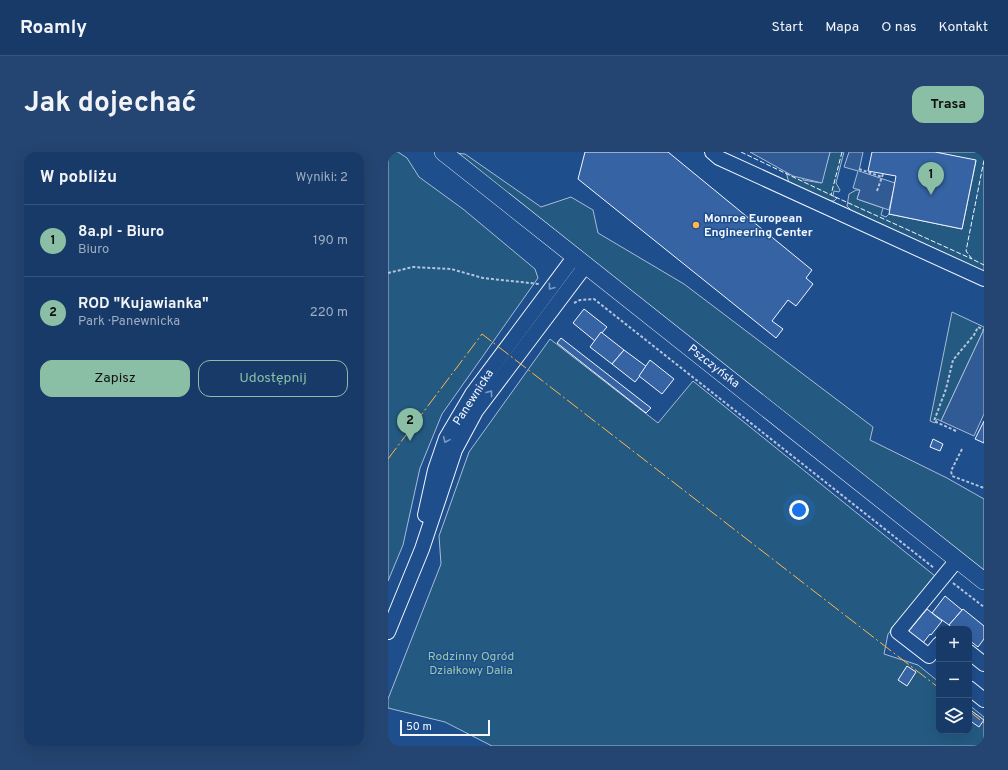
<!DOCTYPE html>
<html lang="pl">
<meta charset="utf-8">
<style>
:root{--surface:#173a69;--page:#244571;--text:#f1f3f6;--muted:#9eadc0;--line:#36547d;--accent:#8abfa5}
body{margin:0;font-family:Overpass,sans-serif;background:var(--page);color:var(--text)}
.controls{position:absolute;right:12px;bottom:12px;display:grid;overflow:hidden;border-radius:8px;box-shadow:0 4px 16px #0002}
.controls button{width:36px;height:36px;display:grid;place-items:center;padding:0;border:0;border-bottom:1px solid var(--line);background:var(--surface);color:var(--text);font:20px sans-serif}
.scale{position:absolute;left:12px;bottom:10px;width:90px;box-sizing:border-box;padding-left:4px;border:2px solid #f2f6ff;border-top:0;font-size:11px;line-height:14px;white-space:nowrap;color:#f2f6ff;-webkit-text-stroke:3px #1f4e8c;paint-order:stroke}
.you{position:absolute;left:411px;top:358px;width:14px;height:14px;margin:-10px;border:3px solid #fff;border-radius:50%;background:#1a73e8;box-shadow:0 0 0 6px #1a73e833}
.badge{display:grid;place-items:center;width:26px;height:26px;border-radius:50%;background:var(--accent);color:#111;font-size:13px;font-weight:700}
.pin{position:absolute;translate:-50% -33px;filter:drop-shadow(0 1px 2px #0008)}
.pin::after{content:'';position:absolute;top:21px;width:14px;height:12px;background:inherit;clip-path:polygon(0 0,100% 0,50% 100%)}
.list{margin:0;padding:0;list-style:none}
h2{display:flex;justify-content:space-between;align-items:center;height:52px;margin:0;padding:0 16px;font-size:17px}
h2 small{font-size:13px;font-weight:400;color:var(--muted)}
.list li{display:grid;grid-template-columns:26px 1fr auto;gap:12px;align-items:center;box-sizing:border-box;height:72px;padding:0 16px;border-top:1px solid var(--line)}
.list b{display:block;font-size:15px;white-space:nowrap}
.list p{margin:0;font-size:13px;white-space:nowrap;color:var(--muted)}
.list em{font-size:13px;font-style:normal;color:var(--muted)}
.actions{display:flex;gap:8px;padding:12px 16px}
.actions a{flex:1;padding:9px 0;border:1px solid var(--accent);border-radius:12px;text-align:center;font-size:14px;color:var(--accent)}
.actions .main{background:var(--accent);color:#111}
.icon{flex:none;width:22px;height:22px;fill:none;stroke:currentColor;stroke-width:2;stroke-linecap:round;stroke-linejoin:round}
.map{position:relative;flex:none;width:596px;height:594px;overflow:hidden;border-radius:12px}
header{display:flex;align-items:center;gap:24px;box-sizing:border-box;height:56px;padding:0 20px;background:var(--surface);border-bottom:1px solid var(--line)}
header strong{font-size:19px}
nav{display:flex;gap:22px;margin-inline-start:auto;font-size:14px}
.intro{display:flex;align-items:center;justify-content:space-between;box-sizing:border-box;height:96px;padding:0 24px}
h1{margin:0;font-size:28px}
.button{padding:10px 18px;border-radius:12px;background:var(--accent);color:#111;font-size:14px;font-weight:700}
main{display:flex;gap:24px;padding:0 24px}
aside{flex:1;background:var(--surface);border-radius:12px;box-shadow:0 4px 16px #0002}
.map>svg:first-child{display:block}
.green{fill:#245a82;stroke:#a8bbd7}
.parking{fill:#305b95;stroke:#a8bbd7}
.building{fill:#3563a3;stroke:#f2f6ff}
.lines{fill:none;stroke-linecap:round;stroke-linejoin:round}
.minor-casing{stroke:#f2f6ff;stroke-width:16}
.major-casing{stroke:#f2f6ff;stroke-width:18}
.path{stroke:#b3c4dc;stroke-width:2;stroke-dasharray:3 2;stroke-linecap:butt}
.minor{stroke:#1f4e8c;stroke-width:14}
.major{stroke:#1f4e8c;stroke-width:17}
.fence{stroke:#f2f6ff;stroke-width:1;stroke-dasharray:5 2;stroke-linecap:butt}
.power{stroke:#ffb74d;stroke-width:1;stroke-dasharray:14 3 2 3;stroke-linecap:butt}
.oneway{stroke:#7e9ac0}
.poi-dot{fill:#ffb74d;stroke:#1f4e8c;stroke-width:1.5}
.labels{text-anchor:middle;stroke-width:3;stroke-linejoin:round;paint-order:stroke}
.poi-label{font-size:12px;font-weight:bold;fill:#f2f6ff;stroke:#1f4e8c;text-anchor:start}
.street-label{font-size:12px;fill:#f2f6ff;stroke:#1f4e8c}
.park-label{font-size:12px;fill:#97c8a6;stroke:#1f4e8c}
</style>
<header>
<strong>Roamly</strong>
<nav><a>Start</a><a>Mapa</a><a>O nas</a><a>Kontakt</a></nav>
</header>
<div class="intro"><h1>Jak dojechać</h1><a class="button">Trasa</a></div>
<main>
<aside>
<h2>W pobliżu<small>Wyniki: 2</small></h2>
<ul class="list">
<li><span class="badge">1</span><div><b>8a.pl - Biuro</b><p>Biuro</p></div><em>190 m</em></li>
<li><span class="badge">2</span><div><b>ROD &quot;Kujawianka&quot;</b><p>Park · Panewnicka</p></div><em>220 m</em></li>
</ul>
<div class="actions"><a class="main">Zapisz</a><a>Udostępnij</a></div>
</aside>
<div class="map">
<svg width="596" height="594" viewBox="0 0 596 594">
<rect width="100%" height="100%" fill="#1f4e8c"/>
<g class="green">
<polygon points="0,0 10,0 19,6 31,25 75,57 147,117 150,126 54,262 32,316 15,393 0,429"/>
<polygon points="54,0 77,2 153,55 183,45 205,58 210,81 296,132 485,275 482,288 559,326 596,347 596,429"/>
<polygon points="442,0 456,0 448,31 452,38 451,40 446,39 445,44 449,46 446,49 442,49 401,31 398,20 415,26 415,28 433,31"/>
<polygon points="547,0 596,0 596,120 464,59 459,54 461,42 468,38 472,38 469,47 495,56 493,63 498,65 501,62 574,77 588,9"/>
<polygon points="564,160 596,175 596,177 553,269 549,267 547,271 542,269"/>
<polygon points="162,187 270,271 305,229 547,424 500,482 496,502 530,513 551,530 551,579 581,579 581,553 596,565 596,594 104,594 57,570 0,556 0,547 53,412 51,384 81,300"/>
</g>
<g class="parking">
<polygon points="362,0 442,0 434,31 405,24"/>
<polygon points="461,0 475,0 471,19 507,31 501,58 469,47 472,38 465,36 470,19 456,15"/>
<polygon points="596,177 596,262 586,284 553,269"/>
</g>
<g class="building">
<polygon points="197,0 280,0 424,118 418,126 425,132 408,154 400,148 384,169 395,177 388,186 190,27"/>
<polygon points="484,0 547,0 588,8 574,77 501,62 508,24 480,19"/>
<polygon points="196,157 219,175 207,189 185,171"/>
<polygon points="213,180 236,198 224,212 202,195"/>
<polygon points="173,186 263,256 258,261 169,191"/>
<polygon points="236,198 259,215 247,230 224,212"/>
<polygon points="262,208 286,227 274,242 251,224"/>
<polygon points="596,269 596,291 587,287"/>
<polygon points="545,287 555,292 552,299 542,295"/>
<polygon points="557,444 574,458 561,473 544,461"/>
<polygon points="539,457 554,469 543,483 542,482 535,491 520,480"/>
<polygon points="575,457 596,474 596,487 590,495 581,488 581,477 566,477 561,473"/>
<polygon points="519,514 528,520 519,534 510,528"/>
<polygon points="581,557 596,568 591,575 581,568"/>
</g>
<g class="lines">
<defs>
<g id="minor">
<polyline points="324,0 331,6 596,127"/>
<polyline points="37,363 47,318 58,286 84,242 187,104"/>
<polyline points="0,480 34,397 67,298 88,259 198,113"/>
<polyline points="551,492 541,504 510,480 569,408"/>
<polyline points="581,500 596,512"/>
<polyline points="581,536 596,548"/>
</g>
<polyline id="major" points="55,0 596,429"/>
</defs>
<use href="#minor" class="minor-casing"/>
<use href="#major" class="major-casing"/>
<g class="path">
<polyline points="471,17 494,25"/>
<polyline points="489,39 495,22"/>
<polyline points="0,121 25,115 63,117 95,126 151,132"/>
<polyline points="186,151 192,148 206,147 546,416"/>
<polyline points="568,279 546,269 558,237 565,208 586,183 590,175 596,178"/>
<polyline points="574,297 563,319 564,324 596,336"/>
<polyline points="565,431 596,455"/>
</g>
<use href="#minor" class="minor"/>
<use href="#major" class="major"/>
<g class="fence">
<polyline points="353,0 443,43"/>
<polyline points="454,0 443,43 584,107"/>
<polyline points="596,8 578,99 584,107 596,113"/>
</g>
<g class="power">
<polyline points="0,307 94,182 551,536"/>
<polyline points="581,559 596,571"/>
</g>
</g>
<defs><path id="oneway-chevron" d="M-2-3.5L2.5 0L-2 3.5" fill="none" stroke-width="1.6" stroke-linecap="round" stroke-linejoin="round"/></defs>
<g class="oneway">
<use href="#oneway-chevron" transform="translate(163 135) rotate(127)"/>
<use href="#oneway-chevron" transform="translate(102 241) rotate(-53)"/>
<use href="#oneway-chevron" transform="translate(58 288) rotate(114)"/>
</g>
<circle class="poi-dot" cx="308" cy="73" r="4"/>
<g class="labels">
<g class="poi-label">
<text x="316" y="70">Monroe European<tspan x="316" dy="14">Engineering Center</tspan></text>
</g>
<g class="street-label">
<text transform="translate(326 214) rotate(38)" y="4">Pszczyńska</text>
<text transform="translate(85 245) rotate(-57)" y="4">Panewnicka</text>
</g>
<g class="park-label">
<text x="83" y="508">Rodzinny Ogród<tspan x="83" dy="14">Działkowy Dalia</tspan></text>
</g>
</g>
</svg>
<div class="controls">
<button>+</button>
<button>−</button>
<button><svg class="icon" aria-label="layers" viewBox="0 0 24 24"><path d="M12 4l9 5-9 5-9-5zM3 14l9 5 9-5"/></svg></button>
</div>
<div class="scale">50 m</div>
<div class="you"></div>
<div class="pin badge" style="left:543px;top:43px">1</div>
<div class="pin badge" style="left:22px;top:289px">2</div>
</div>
</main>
